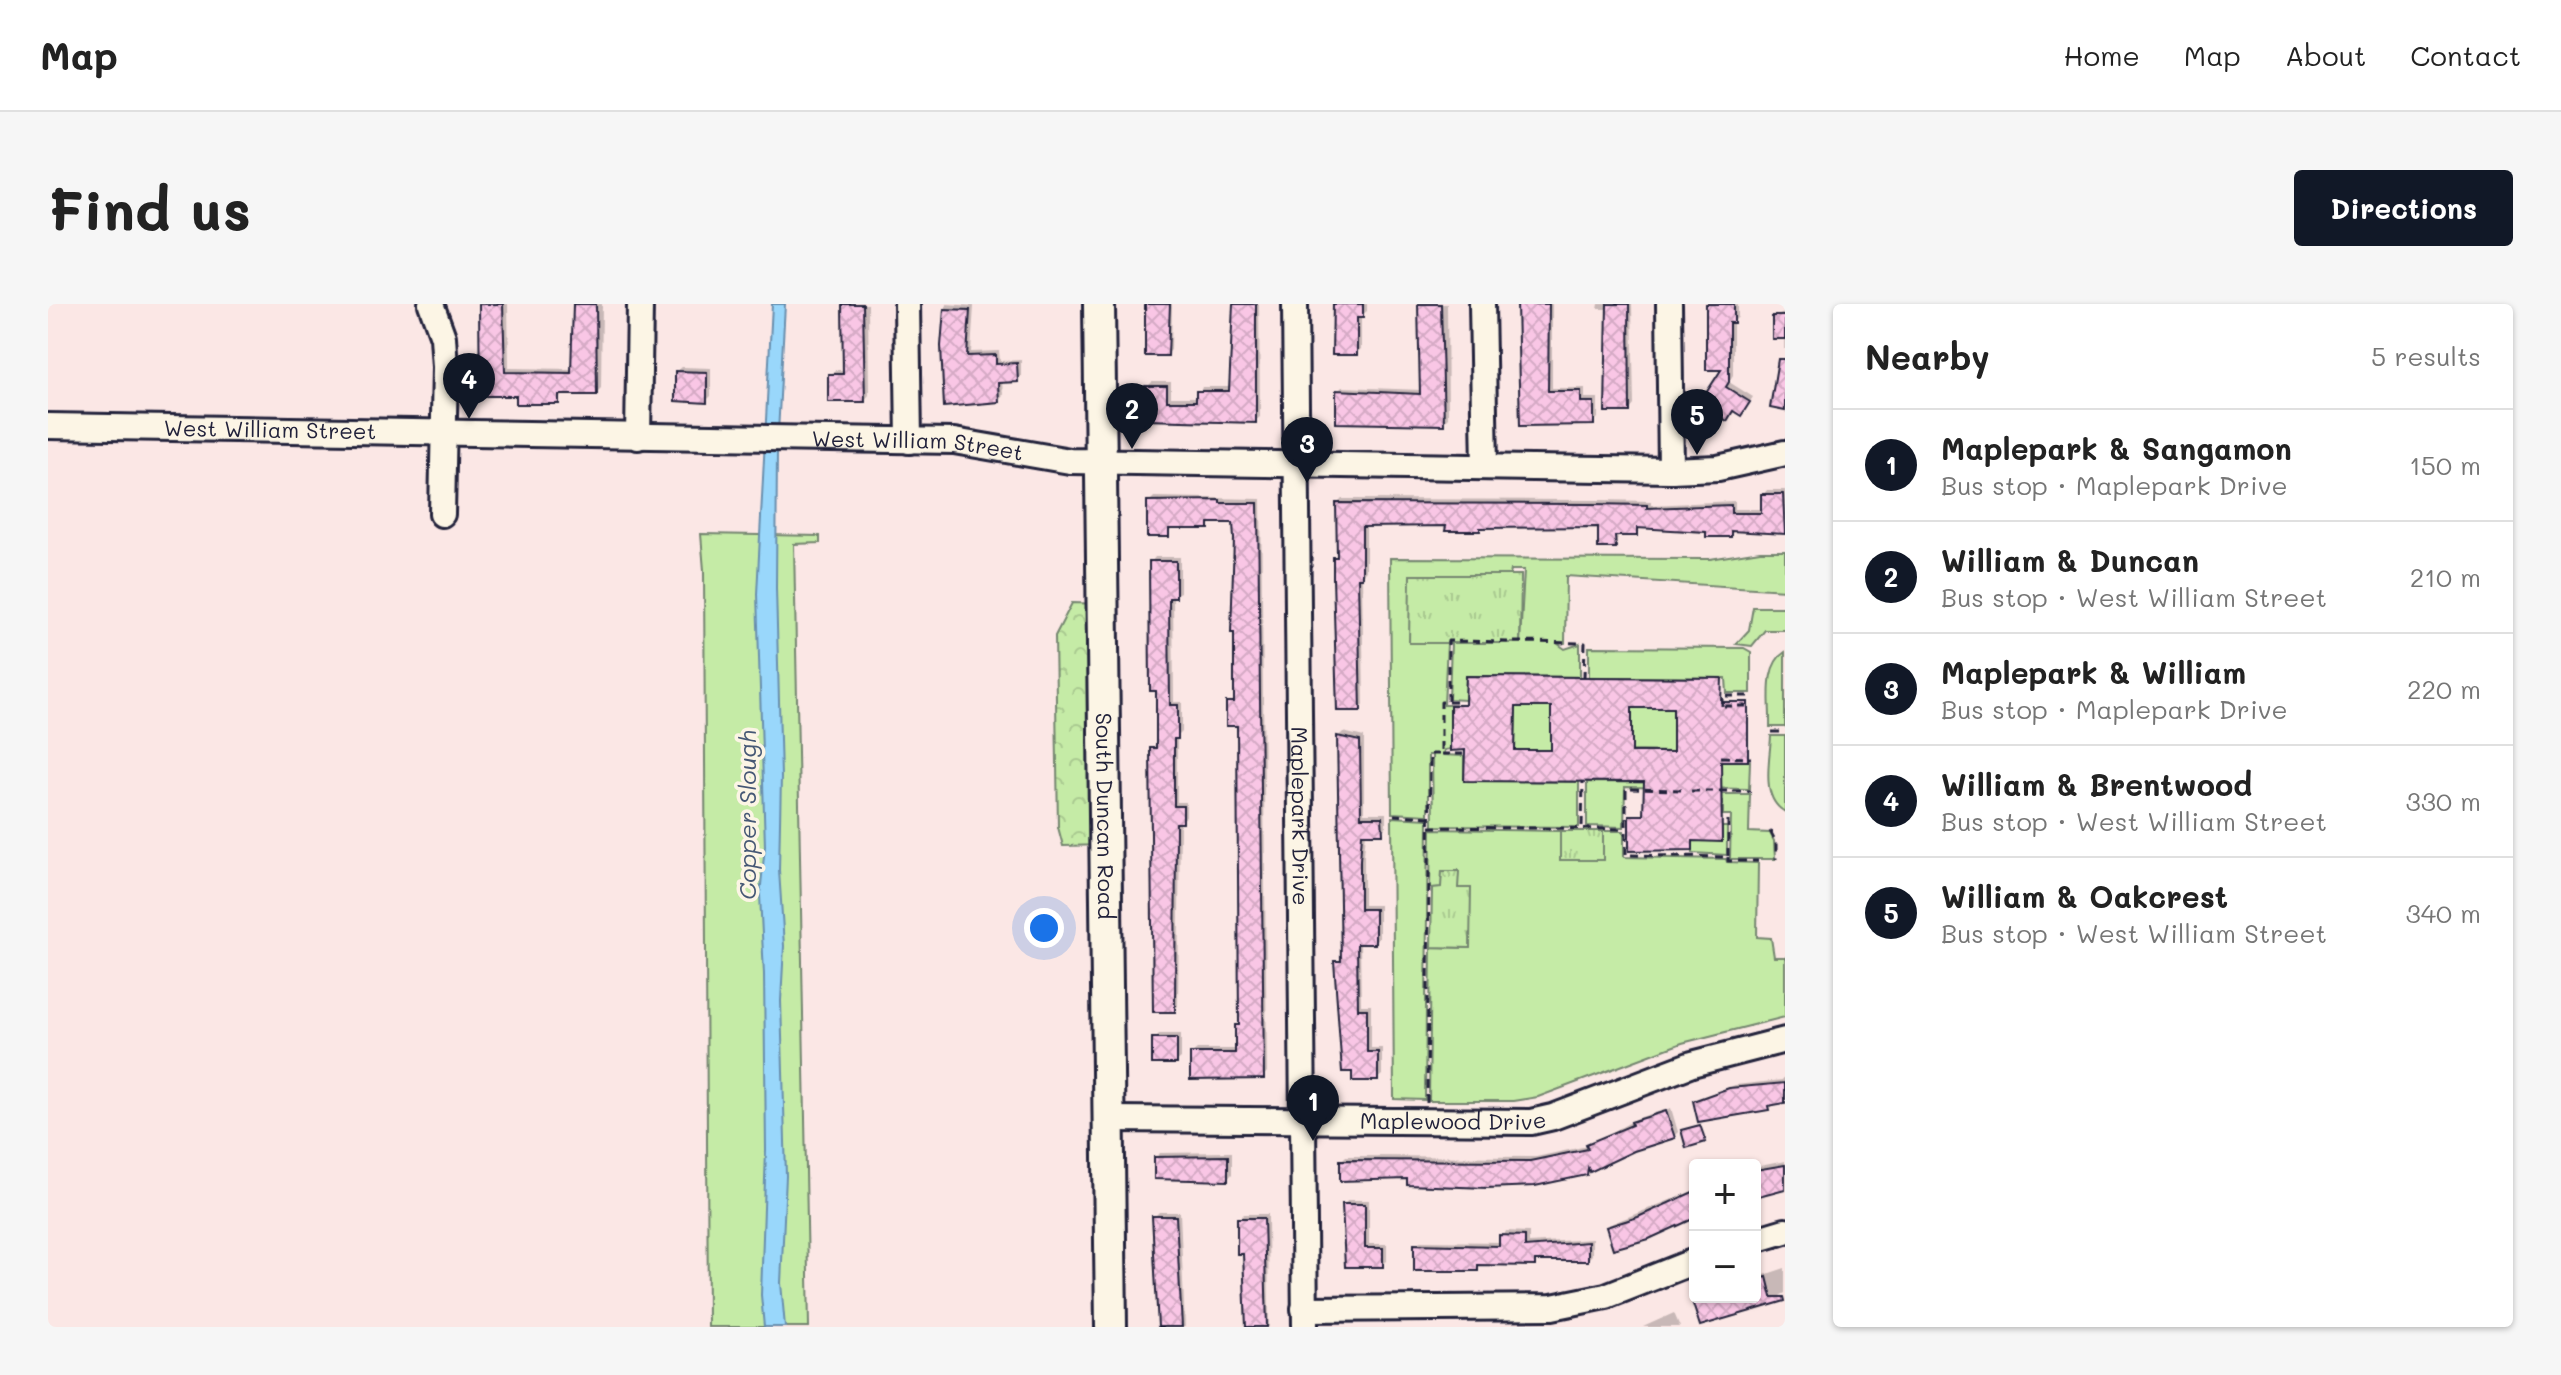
<!DOCTYPE html>
<meta charset="utf-8">
<style>
:root{--surface:#fff;--page:#f6f6f6;--text:#222;--muted:#767676;--line:#e0e0e0;--accent:#111827}
body{margin:0;font-family:Mali,sans-serif;background:var(--page);color:var(--text)}
.controls{position:absolute;right:24px;bottom:24px;display:grid;overflow:hidden;border-radius:8px;box-shadow:0 2px 6px #0004}
.controls button{width:72px;height:72px;display:grid;place-items:center;padding:0;border:0;border-bottom:2px solid var(--line);background:var(--surface);color:var(--text);font:40px sans-serif}
.you{position:absolute;left:996px;top:624px;width:28px;height:28px;margin:-20px;border:6px solid #fff;border-radius:50%;background:#1a73e8;box-shadow:0 0 0 12px #1a73e833}
.badge{display:grid;place-items:center;width:52px;height:52px;border-radius:50%;background:var(--accent);color:#fff;font-size:26px;font-weight:700}
.pin{position:absolute;translate:-50% -66px;filter:drop-shadow(0 2px 4px #0008)}
.pin::after{content:'';position:absolute;top:42px;width:28px;height:24px;background:inherit;clip-path:polygon(0 0,100% 0,50% 100%)}
.list{margin:0;padding:0;list-style:none}
h2{display:flex;justify-content:space-between;align-items:center;height:104px;margin:0;padding:0 32px;font-size:34px}
h2 small{font-size:26px;font-weight:400;color:var(--muted)}
.list li{display:grid;grid-template-columns:52px 1fr auto;gap:24px;align-items:center;box-sizing:border-box;height:112px;padding:0 32px;border-top:2px solid var(--line)}
.list b{display:block;font-size:30px;white-space:nowrap}
.list p{margin:0;font-size:26px;white-space:nowrap;color:var(--muted)}
.list em{font-size:26px;font-style:normal;color:var(--muted)}
.map{position:relative;flex:none;width:1737px;height:1023px;overflow:hidden;border-radius:8px}
header{display:flex;align-items:center;gap:48px;box-sizing:border-box;height:112px;padding:0 40px;background:var(--surface);border-bottom:2px solid var(--line)}
header strong{font-size:38px}
nav{display:flex;gap:44px;margin-inline-start:auto;font-size:28px}
.intro{display:flex;align-items:center;justify-content:space-between;box-sizing:border-box;height:192px;padding:0 48px}
h1{margin:0;font-size:56px}
.button{padding:20px 36px;border-radius:8px;background:var(--accent);color:#fff;font-size:28px;font-weight:700}
main{display:flex;gap:48px;padding:0 48px}
aside{flex:1;background:var(--surface);border-radius:8px;box-shadow:0 2px 6px #0004}
.map>svg:first-child{display:block}
.green{fill:#c5eba6;stroke:#748670;stroke-width:2}
.forest{fill:url(#forest-crowns);stroke:#748670;stroke-width:2}
.park{fill:url(#park-tufts);stroke:#748670;stroke-width:2}
.water{fill:#99d7fb;stroke:#698fae;stroke-width:2}
.shadow{fill:#0003;fill-rule:evenodd}
.building{fill:url(#building-cross-hatch);stroke:#22223b;stroke-width:2;fill-rule:evenodd}
.lines{fill:none;stroke-linecap:round;stroke-linejoin:round}
.minor-casing{stroke:#22223b;stroke-width:30}
.major-casing{stroke:#22223b;stroke-width:36}
.path{stroke:#22223b;stroke-width:3;stroke-dasharray:8 6;stroke-linecap:butt}
.minor{stroke:#fcf5e5;stroke-width:24}
.major{stroke:#fcf5e5;stroke-width:30}
.labels{text-anchor:middle;stroke-width:7;stroke-linejoin:round;paint-order:stroke}
.street-label{font-size:22px;fill:#22223b;stroke:#fcf5e5}
.water-label{font-size:24px;font-style:italic;fill:#465875;stroke:#fcf5e5}
</style>
<header>
<strong>Map</strong>
<nav><a>Home</a><a>Map</a><a>About</a><a>Contact</a></nav>
</header>
<div class="intro"><h1>Find us</h1><a class="button">Directions</a></div>
<main>
<div class="map">
<svg width="1737" height="1023" viewBox="0 0 1737 1023">
<defs>
<pattern id="forest-crowns" width="20" height="18" patternUnits="userSpaceOnUse" patternTransform="scale(2)"><rect width="20" height="18" fill="#c5eba6"/><path d="M2 6a3 3 0 1 1 6 0M12 15a3 3 0 1 1 6 0" fill="none" stroke="#a9c990"/></pattern>
<pattern id="park-tufts" width="24" height="20" patternUnits="userSpaceOnUse" patternTransform="scale(2)"><rect width="24" height="20" fill="#c5eba6"/><path d="M3 7l-1-3M5 7V3M7 7l1-3M15 17l-1-3M17 17v-4M19 17l1-3" fill="none" stroke="#a9c990"/></pattern>
<pattern id="building-cross-hatch" width="8" height="8" patternUnits="userSpaceOnUse" patternTransform="scale(2)"><rect width="8" height="8" fill="#f9c6e5"/><path d="M0 0l8 8M0 8l8-8" fill="none" stroke="#d5aac5"/></pattern>
</defs>
<rect width="100%" height="100%" fill="#fbe7e5"/>
<filter id="ink" filterUnits="userSpaceOnUse"><feTurbulence type="fractalNoise" baseFrequency=".0125" numOctaves="2"/><feDisplacementMap in="SourceGraphic" scale="16" xChannelSelector="R" yChannelSelector="G"/><feConvolveMatrix kernelMatrix="1 2 1 2 8 2 1 2 1" color-interpolation-filters="sRGB"/></filter>
<g filter="url(#ink)">
<g class="green">
<polygon points="653,230 772,232 772,239 746,240 761,1023 660,1023 656,266"/>
<polygon points="1712,247 1737,247 1737,286 1518,272 1517,339 1510,340 1517,345 1532,340 1532,373 1418,372 1417,396 1401,395 1403,339 1472,339 1476,266 1463,266 1462,271 1363,339 1399,339 1396,401 1402,401 1402,445 1396,446 1395,451 1416,452 1416,476 1531,478 1531,523 1385,522 1384,451 1380,451 1380,511 1344,509 1342,254 1662,255"/>
<polygon points="1705,303 1737,303 1737,326 1717,326 1704,342 1688,340 1701,326"/>
<polygon points="1541,343 1696,344 1703,348 1703,389 1679,389 1678,374 1541,373"/>
<path d="M1737,348V423H1722C1723,399 1715,362 1737,348Z"/>
<polygon points="1468,403 1503,403 1503,446 1467,446"/>
<polygon points="1584,404 1625,404 1625,448 1584,447"/>
<path d="M1723,432H1737V508C1712,494 1722,456 1723,432Z"/>
<polygon points="1673,457 1702,457 1701,485 1643,484 1673,479"/>
<polygon points="1539,478 1633,479 1633,484 1577,483 1576,523 1539,522"/>
<polygon points="1643,490 1702,490 1701,528 1722,529 1726,537 1727,555 1682,555 1683,511 1675,511 1675,497 1643,496"/>
<polygon points="1344,513 1380,515 1377,796 1346,795"/>
<polygon points="1674,523 1679,523 1679,551 1645,549 1645,537 1674,537"/>
<polygon points="1383,525 1512,527 1513,556 1555,556 1555,527 1576,527 1576,553 1678,555 1679,558 1710,559 1709,633 1723,634 1726,653 1737,653 1737,713 1634,739 1490,793 1465,797 1381,797 1383,643 1422,644 1422,584 1410,584 1410,567 1393,584 1382,584"/>
</g>
<polygon class="forest" points="1024,299 1055,300 1058,541 1015,542 1010,523 1007,332"/>
<g class="park">
<polygon points="1362,271 1473,271 1472,339 1361,339"/>
<rect x="1512" y="527" width="43" height="29"/>
<polygon points="1394,567 1411,567 1410,584 1423,584 1422,644 1383,643 1384,584 1393,583"/>
</g>
<polygon class="water" points="724,0 737,0 729,147 728,284 733,473 731,566 736,642 733,697 738,872 733,979 737,1023 716,1023 713,991 718,846 716,670 712,591 717,542 709,290"/>
<g class="shadow">
<polygon points="433,0 460,0 461,64 525,65 528,0 554,0 553,84 548,89 515,89 510,98 470,90 434,90"/>
<polygon points="796,0 820,0 821,91 817,96 782,71 787,66 797,66"/>
<polygon points="898,0 926,2 923,48 951,47 952,57 973,56 973,72 969,76 954,77 955,91 950,96 895,42"/>
<polygon points="1099,0 1124,0 1123,46 1119,50"/>
<polygon points="1186,0 1211,0 1212,113 1207,117 1099,114 1099,83 1104,78 1123,78 1123,93 1150,93 1154,83 1183,83"/>
<polygon points="1286,0 1319,0 1319,7 1313,12 1313,45 1308,49"/>
<polygon points="1373,0 1399,0 1400,114 1395,119 1290,87 1294,83 1374,86"/>
<polygon points="1473,0 1504,0 1504,84 1537,84 1537,94 1550,94 1550,114 1545,119 1474,120"/>
<polygon points="1551,0 1584,0 1586,101 1582,106 1561,5 1550,5"/>
<polygon points="1660,0 1690,0 1690,13 1685,18 1685,71 1681,78 1705,93 1697,105 1686,105 1679,114 1668,93 1677,64"/>
<polygon points="1737,1 1737,45 1736,45 1736,33 1726,13 1736,9"/>
<polygon points="634,63 663,64 663,92 658,97 629,67"/>
<polygon points="1719,186 1737,186 1737,228 1688,225 1682,231 1593,222 1589,230 1571,230 1567,242 1552,221 1399,225 1400,220 1318,221 1318,267 1314,271 1316,401 1312,405 1287,254 1291,250 1290,199 1294,195 1550,196 1603,197 1603,201 1687,197 1687,205 1715,205 1715,191"/>
<polygon points="1106,193 1213,195 1219,768 1215,773 1144,749 1149,745 1189,745 1189,722 1193,719 1191,420 1180,399 1188,395 1187,217 1164,219 1160,223 1125,223 1120,231 1101,198"/>
<polygon points="1107,253 1132,253 1132,288 1125,292 1126,398 1134,398 1134,428 1129,433 1129,498 1138,498 1138,513 1132,517 1130,702 1126,706 1104,445 1110,439 1103,258"/>
<path d="M1421,371L1674,373V397H1701V453L1674,455L1675,534L1645,535L1644,544L1583,511L1597,510L1598,476L1419,444L1404,402L1419,400ZM1468,401H1505V446L1468,445ZM1585,402H1627V447H1585Z"/>
<polygon points="1295,428 1316,433 1316,509 1338,509 1338,523 1334,528 1318,528 1316,550 1316,601 1331,601 1331,633 1326,638 1312,638 1313,701 1323,701 1323,744 1334,744 1334,771 1329,775 1306,775 1289,658 1295,653 1291,432"/>
<polygon points="1111,730 1133,730 1133,754 1128,758 1106,735"/>
<polygon points="1737,772 1737,797 1720,804 1647,797 1687,781 1734,776"/>
<polygon points="1623,804 1630,828 1626,832 1585,845 1538,869 1361,873 1294,856 1298,852 1488,853 1539,842 1590,814"/>
<polygon points="1184,848 1184,870 1180,875 1108,854 1112,849"/>
<polygon points="1737,857 1737,883 1707,891 1707,863"/>
<polygon points="1647,886 1647,909 1560,923 1565,919"/>
<polygon points="1300,896 1321,896 1321,940 1339,940 1339,957 1334,961 1299,961 1296,901"/>
<polygon points="1111,908 1132,908 1137,1023 1112,1023 1106,913"/>
<polygon points="1196,910 1220,910 1221,1023 1200,1023 1197,948 1191,915"/>
<polygon points="1458,927 1481,928 1481,939 1544,935 1544,951 1540,955 1433,960 1429,965 1368,941 1372,937 1453,938"/>
<polygon points="1737,964 1737,989 1730,993 1646,998 1651,993 1707,993 1707,974"/>
<polygon points="1626,1009 1632,1023 1595,1023"/>
</g>
<g class="building">
<polygon points="431,0 455,0 457,68 523,69 525,0 548,0 549,91 511,91 511,100 468,100 468,92 432,92"/>
<polygon points="794,0 815,0 817,98 780,98 780,70 795,70"/>
<polygon points="1097,0 1122,0 1120,52 1097,52"/>
<polygon points="1185,0 1208,0 1208,119 1097,116 1097,82 1119,82 1119,97 1148,97 1148,87 1181,87"/>
<polygon points="1285,0 1315,0 1315,14 1309,14 1309,51 1284,51"/>
<polygon points="1370,0 1393,0 1396,121 1288,119 1288,86 1372,90"/>
<polygon points="1469,0 1501,0 1500,87 1533,87 1533,98 1546,98 1546,121 1472,122"/>
<polygon points="1559,0 1581,0 1582,108 1557,108"/>
<polygon points="1658,0 1686,0 1686,19 1681,19 1681,78 1678,83 1702,98 1693,112 1685,107 1679,117 1659,104 1665,94 1658,89 1673,66 1658,66"/>
<polygon points="896,5 922,6 919,52 948,51 948,60 969,59 970,78 950,79 951,98 896,103 893,42"/>
<rect x="1724" y="12" width="13" height="23"/>
<polygon points="1730,55 1737,55 1737,107 1722,104"/>
<polygon points="627,67 659,68 659,99 627,97"/>
<polygon points="1713,190 1735,190 1737,230 1683,227 1683,233 1658,233 1658,228 1589,224 1589,232 1567,232 1568,244 1550,244 1550,223 1432,224 1432,227 1397,227 1398,222 1314,223 1314,274 1310,274 1313,407 1289,407 1285,274 1285,253 1289,253 1288,199 1544,200 1599,201 1599,204 1683,201 1683,209 1713,209"/>
<polygon points="1172,196 1172,199 1210,199 1216,775 1142,776 1142,749 1187,749 1187,721 1191,721 1189,422 1178,422 1178,398 1186,398 1186,329 1183,329 1186,235 1185,219 1161,219 1161,225 1121,225 1121,233 1099,233 1099,197"/>
<polygon points="1101,257 1128,257 1128,294 1121,294 1122,401 1130,401 1130,435 1126,435 1126,502 1135,502 1135,519 1128,519 1127,708 1105,708 1102,444 1108,444 1108,387 1102,387"/>
<path d="M1418,372L1674,374L1673,398H1700V457H1673L1674,538L1645,537V546L1581,547V511H1595L1596,478L1416,477L1417,446L1402,447V401H1417ZM1468,403H1503V446H1467ZM1584,404H1625V448H1584Z"/>
<polygon points="1289,432 1312,437 1313,513 1334,513 1335,530 1314,530 1312,556 1312,605 1327,605 1327,640 1309,640 1310,705 1319,705 1319,748 1330,748 1330,777 1304,777 1304,768 1294,768 1286,657 1293,657"/>
<rect x="1104" y="734" width="25" height="26"/>
<polygon points="1737,779 1737,799 1720,802 1721,806 1650,818 1645,797 1681,784"/>
<polygon points="1618,807 1627,834 1586,847 1542,868 1540,864 1539,871 1487,882 1439,884 1359,881 1359,875 1292,877 1292,856 1482,857 1540,845 1538,840 1584,821 1583,818"/>
<polygon points="1652,821 1658,838 1638,844 1633,826"/>
<polygon points="1180,852 1180,877 1106,875 1106,853"/>
<polygon points="1737,861 1737,885 1707,893 1707,866"/>
<polygon points="1647,887 1647,914 1601,935 1565,945 1558,923 1590,913"/>
<polygon points="1294,900 1317,900 1317,944 1335,944 1335,963 1297,963"/>
<polygon points="1104,912 1128,912 1134,1023 1110,1023"/>
<polygon points="1189,914 1216,914 1219,1023 1198,1023 1195,950 1189,950"/>
<polygon points="1451,931 1477,932 1477,943 1540,938 1540,957 1487,957 1487,962 1430,961 1430,967 1366,967 1366,940 1451,942"/>
<polygon points="1719,973 1724,993 1736,993 1737,997 1652,1022 1644,997 1658,993 1707,993 1707,976"/>
</g>
<g class="lines">
<defs>
<g id="minor">
<polyline points="383,0 395,33 397,63 394,210"/>
<polyline points="859,0 861,137"/>
<path id="s1" d="M1247,0L1257,1023"/>
<polyline points="1434,0 1437,163"/>
<polyline points="1621,0 1623,166"/>
<path id="s2" d="M0,122L906,137L1022,157L1623,166L1670,164L1737,149"/>
<polyline points="590,133 592,0"/>
<path id="s3" d="M1061,815L1483,818L1505,813L1644,760L1737,736"/>
<polyline points="1707,936 1737,927"/>
<polyline points="1256,1005 1504,1003 1558,992 1647,957"/>
</g>
<g id="major">
<path id="s4" d="M1051,0L1063,1023"/>
</g>
</defs>
<use href="#minor" class="minor-casing"/>
<use href="#major" class="major-casing"/>
<g class="path">
<polyline points="1400,398 1414,398"/>
<polyline points="1674,402 1674,392 1704,392"/>
<polyline points="1676,402 1704,402"/>
<polyline points="1724,428 1737,428"/>
<polyline points="1393,450 1415,450"/>
<polyline points="1673,453 1703,454"/>
<polyline points="1633,486 1578,485 1578,551 1680,553 1680,515 1675,515"/>
<polyline points="1643,487 1703,487"/>
<polyline points="1346,511 1381,513"/>
<polyline points="1534,522 1535,478"/>
<polyline points="1382,523 1578,525"/>
<polyline points="1722,527 1728,538 1728,555"/>
<polyline points="1680,553 1680,557 1710,557"/>
<polyline points="1379,799 1382,450 1393,450 1393,398 1400,398 1400,337 1537,339 1536,373"/>
</g>
<use href="#minor" class="minor"/>
<use href="#major" class="major"/>
</g>
</g>
<g class="labels">
<g class="street-label">
<text dy="8" stroke="none"><textPath href="#s2" startOffset="222">West William Street</textPath></text>
<text dy="8" stroke="none"><textPath href="#s2" startOffset="870">West William Street</textPath></text>
<text dy="8" stroke="none"><textPath href="#s4" startOffset="512">South Duncan Road</textPath></text>
<text dy="8" stroke="none"><textPath href="#s1" startOffset="512">Maplepark Drive</textPath></text>
<text dy="8" stroke="none"><textPath href="#s3" startOffset="344">Maplewood Drive</textPath></text>
</g>
<g class="water-label">
<text transform="translate(700 511) rotate(-90)" y="8">Copper Slough</text>
</g>
</g>
</svg>
<div class="controls">
<button>+</button>
<button>−</button>
</div>
<div class="you"></div>
<div class="pin badge" style="left:1265px;top:837px">1</div>
<div class="pin badge" style="left:1084px;top:145px">2</div>
<div class="pin badge" style="left:1259px;top:179px">3</div>
<div class="pin badge" style="left:421px;top:115px">4</div>
<div class="pin badge" style="left:1649px;top:151px">5</div>
</div>
<aside>
<h2>Nearby<small>5 results</small></h2>
<ul class="list">
<li><span class="badge">1</span><div><b>Maplepark &amp; Sangamon</b><p>Bus stop · Maplepark Drive</p></div><em>150 m</em></li>
<li><span class="badge">2</span><div><b>William &amp; Duncan</b><p>Bus stop · West William Street</p></div><em>210 m</em></li>
<li><span class="badge">3</span><div><b>Maplepark &amp; William</b><p>Bus stop · Maplepark Drive</p></div><em>220 m</em></li>
<li><span class="badge">4</span><div><b>William &amp; Brentwood</b><p>Bus stop · West William Street</p></div><em>330 m</em></li>
<li><span class="badge">5</span><div><b>William &amp; Oakcrest</b><p>Bus stop · West William Street</p></div><em>340 m</em></li>
</ul>
</aside>
</main>
